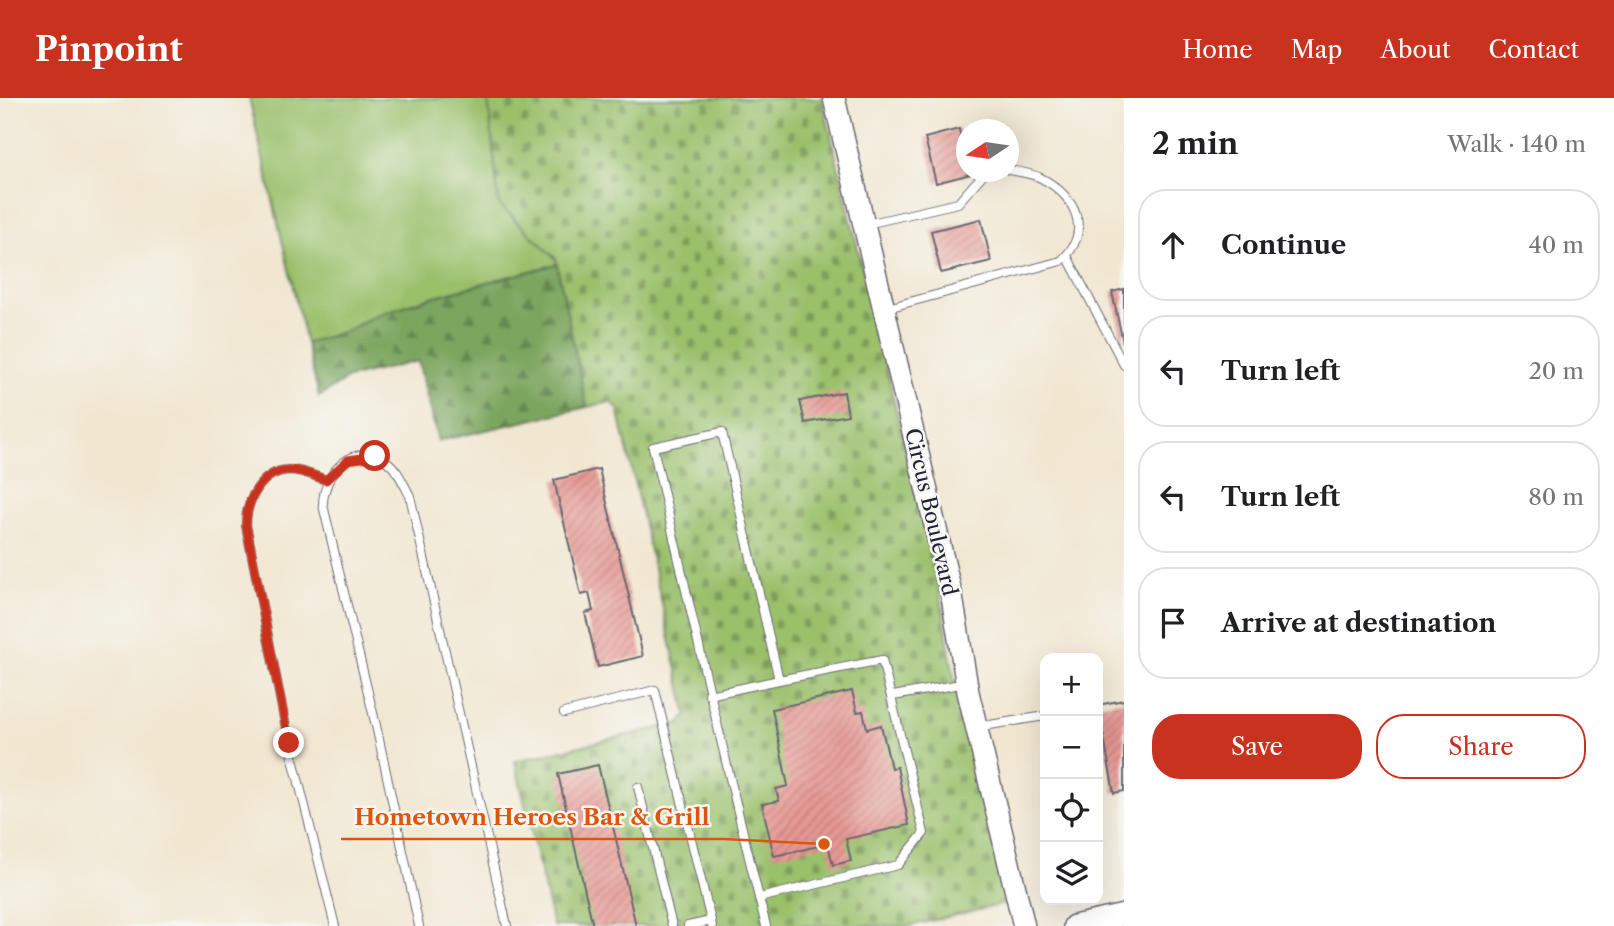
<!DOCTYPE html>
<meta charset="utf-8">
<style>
:root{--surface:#fff;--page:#f2f2f2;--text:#202124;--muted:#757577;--line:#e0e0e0;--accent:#c8321e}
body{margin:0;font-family:"Libre Caslon Text",serif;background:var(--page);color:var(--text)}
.controls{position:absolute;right:21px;bottom:21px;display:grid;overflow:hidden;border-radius:14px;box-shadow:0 7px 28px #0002}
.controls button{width:63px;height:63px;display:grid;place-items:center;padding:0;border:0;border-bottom:2px solid var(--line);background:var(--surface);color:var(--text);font:35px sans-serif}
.compass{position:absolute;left:956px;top:21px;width:63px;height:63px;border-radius:50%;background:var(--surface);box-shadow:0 7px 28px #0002;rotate:257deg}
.stop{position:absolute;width:21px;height:21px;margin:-16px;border:5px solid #c8321e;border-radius:50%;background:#fff}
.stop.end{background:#c8321e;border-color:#fff;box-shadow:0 2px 7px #0008}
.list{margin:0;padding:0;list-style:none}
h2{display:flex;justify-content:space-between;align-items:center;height:91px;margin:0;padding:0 28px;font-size:30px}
h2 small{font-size:23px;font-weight:400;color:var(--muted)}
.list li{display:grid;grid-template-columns:46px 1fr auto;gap:21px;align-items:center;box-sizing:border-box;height:112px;margin:0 14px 14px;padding:0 14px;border:2px solid var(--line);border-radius:28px}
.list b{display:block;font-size:26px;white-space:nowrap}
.list em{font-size:23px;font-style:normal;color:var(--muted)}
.actions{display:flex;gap:14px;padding:21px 28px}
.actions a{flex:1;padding:16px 0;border:2px solid var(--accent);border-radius:28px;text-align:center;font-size:24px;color:var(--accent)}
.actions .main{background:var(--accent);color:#fff}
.icon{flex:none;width:38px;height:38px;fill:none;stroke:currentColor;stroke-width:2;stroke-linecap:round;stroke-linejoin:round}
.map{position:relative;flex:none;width:1124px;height:828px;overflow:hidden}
header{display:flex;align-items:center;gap:42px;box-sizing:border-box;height:98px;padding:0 35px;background:var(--accent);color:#fff}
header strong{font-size:33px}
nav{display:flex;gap:38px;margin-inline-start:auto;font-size:24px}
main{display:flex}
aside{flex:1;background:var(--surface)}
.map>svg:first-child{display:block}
.green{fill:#9ac06b;stroke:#5e7153;stroke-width:2}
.forest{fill:url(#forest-firs);stroke:#4e644d;stroke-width:2}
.cemetery{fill:url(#cemetery-stones);stroke:#5e7153;stroke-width:2}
.building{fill:url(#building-hatch)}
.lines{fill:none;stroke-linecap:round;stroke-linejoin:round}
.lane-casing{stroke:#6a6770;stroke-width:10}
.secondary-casing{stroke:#6a6770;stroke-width:24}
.lane{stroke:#fff;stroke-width:8}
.secondary{stroke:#fff;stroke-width:21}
.route{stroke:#c8321e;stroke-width:9}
.labels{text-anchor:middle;stroke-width:5;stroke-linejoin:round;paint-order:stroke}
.street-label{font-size:21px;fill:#22223b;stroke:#f6f6f2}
.leader{fill:none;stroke:#de560e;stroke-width:2.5}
.callout-dot{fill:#de560e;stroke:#f6f6f2;stroke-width:2.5}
.callout-label{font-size:23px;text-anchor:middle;font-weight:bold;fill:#de560e;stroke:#f6f6f2;stroke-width:5;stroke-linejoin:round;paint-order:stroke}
</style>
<header>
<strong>Pinpoint</strong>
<nav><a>Home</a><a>Map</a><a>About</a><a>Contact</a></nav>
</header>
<main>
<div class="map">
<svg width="1124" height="828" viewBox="0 0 1124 828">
<defs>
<pattern id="forest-firs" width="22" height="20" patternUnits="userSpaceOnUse" patternTransform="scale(1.75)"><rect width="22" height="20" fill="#7ba65f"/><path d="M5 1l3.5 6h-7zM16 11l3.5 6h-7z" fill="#648750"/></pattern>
<pattern id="cemetery-stones" width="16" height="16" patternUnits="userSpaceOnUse" patternTransform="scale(1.75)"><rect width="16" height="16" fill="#9ac06b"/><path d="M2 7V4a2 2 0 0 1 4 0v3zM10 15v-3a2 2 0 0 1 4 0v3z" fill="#7d9c59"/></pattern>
<pattern id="building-hatch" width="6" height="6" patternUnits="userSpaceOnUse" patternTransform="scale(1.75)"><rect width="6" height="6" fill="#e79893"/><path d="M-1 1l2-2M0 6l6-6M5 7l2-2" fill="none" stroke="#bb7c79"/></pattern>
</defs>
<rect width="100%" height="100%" fill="#f6f6f2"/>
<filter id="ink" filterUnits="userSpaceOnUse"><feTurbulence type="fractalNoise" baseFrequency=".0143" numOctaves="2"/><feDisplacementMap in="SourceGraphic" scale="14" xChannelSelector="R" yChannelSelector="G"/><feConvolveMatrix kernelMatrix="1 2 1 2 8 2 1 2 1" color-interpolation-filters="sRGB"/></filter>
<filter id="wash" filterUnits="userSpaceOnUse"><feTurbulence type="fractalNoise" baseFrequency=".00686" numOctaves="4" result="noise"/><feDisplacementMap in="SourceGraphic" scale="28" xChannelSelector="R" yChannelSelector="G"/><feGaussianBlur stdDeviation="1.57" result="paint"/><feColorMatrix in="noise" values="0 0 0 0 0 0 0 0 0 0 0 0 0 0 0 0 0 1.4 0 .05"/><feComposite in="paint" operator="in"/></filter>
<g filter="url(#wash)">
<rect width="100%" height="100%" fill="#f1e7d1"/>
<polygon class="green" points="249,0 488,0 499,106 556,161 557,166 432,199 376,217 347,233 306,245"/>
<polygon class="forest" points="557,166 587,309 438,343 418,263 348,280 319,299 306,245 347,233 376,217 432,199"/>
<polygon class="cemetery" points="488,0 822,0 941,501 957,597 1008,805 909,828 553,828 515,663 680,625 687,617 618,311 610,304 587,309 556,161 499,106"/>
<g id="blocks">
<g class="building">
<polygon points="959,31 967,74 971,76 936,85 925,40"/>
<polygon points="981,121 991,163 941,175 931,133"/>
<polygon points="1124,191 1124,244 1123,244 1112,194"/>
<polygon points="844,294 848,317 805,325 800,303"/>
<polygon points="599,371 643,558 598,569 585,515 593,513 589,495 581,497 554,382"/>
<polygon points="852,593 857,614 863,613 867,631 881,627 891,670 897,669 909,727 846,741 851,763 833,767 828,746 774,758 762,706 779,703 776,691 788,688 772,611"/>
<polygon points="1124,602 1124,693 1114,695 1098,607"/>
<polygon points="598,667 615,737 636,828 593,828 558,676"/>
</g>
</g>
</g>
<g filter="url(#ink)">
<use href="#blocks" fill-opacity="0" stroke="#6a6770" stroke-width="2"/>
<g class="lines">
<defs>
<g id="lane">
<polyline points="867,126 958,105 985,74"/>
<polyline points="1067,158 1124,267"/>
<path d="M884,211L1061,163C1093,134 1076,98 1041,80C1031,75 1019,74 1009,72"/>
<path d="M326,382C315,378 302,372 289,372C261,373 246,403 246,427L289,645L335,828"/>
<polyline points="709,597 779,582"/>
<polyline points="893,598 966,585"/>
<polyline points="564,615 655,592 711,823"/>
<polyline points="977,629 1045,618"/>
<polyline points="638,689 672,828"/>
<path d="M759,800L898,767L924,735L882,562L779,582L722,334L653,349C690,509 726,669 766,828"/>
<path d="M419,828L377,632L323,407C323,376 352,343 385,362C397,370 403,385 410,398L507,828"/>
<polyline points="688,828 711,823 712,828"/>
</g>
<g id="secondary">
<polyline points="834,0 952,499 968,594 1024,828"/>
<polyline points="1074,828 1124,817"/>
</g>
</defs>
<use href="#lane" class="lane-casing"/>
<use href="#secondary" class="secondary-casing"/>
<use href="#lane" class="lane"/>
<use href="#secondary" class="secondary"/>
</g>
</g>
<g class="lines" filter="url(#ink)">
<path class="route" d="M289,645L246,427C246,403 261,373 289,372C302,372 315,378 326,382L348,362L375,358"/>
</g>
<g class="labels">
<g class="street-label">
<text transform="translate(931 414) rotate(77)" y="7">Circus Boulevard</text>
</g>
</g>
<path class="leader" d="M824 746L724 741H341"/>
<circle class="callout-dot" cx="824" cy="746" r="7"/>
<g class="callout-label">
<text x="532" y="727">Hometown Heroes Bar &amp; Grill</text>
</g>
</svg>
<div class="controls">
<button>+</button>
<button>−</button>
<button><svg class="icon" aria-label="locate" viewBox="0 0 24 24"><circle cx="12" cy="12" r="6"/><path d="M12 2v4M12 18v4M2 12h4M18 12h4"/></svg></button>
<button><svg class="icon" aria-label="layers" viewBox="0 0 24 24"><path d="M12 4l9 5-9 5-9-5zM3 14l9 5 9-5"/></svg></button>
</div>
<svg class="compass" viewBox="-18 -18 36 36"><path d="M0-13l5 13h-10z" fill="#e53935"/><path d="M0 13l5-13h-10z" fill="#757577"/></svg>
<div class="stop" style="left:375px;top:358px"></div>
<div class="stop end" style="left:289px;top:645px"></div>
</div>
<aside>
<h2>2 min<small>Walk · 140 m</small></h2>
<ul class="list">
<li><svg class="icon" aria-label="ahead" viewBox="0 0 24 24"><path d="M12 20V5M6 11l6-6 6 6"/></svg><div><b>Continue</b></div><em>40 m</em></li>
<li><svg class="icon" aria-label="left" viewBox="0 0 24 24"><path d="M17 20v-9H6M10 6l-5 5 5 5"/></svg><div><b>Turn left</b></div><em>20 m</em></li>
<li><svg class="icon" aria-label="left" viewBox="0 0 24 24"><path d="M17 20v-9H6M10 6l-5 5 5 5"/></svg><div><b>Turn left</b></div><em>80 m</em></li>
<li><svg class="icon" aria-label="arrive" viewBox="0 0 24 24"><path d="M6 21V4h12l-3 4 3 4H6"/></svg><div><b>Arrive at destination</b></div></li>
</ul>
<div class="actions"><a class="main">Save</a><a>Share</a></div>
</aside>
</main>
